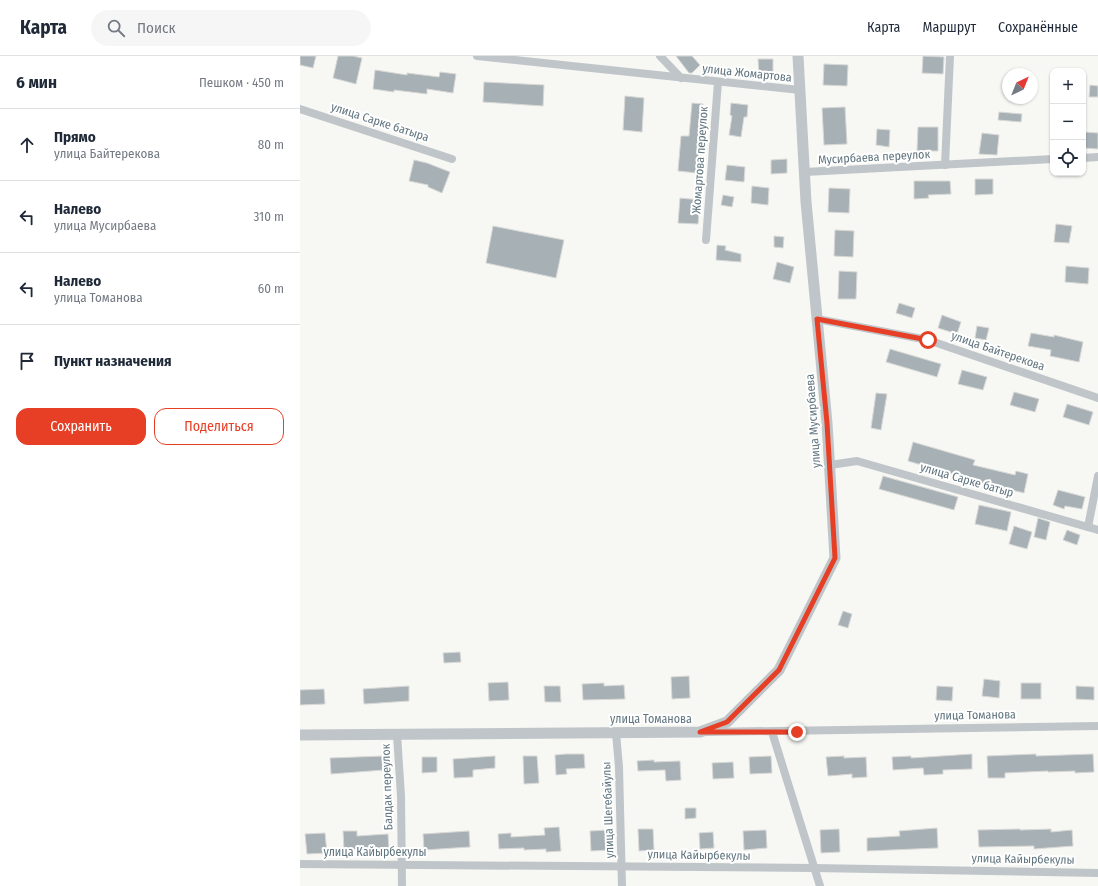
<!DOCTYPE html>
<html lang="ru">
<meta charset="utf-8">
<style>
:root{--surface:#fff;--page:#f6f6f7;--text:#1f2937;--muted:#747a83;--line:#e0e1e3;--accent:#e63f25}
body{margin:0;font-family:"Fira Sans Condensed",sans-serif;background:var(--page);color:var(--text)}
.controls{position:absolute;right:12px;top:12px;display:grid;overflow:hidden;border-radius:8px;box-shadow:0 1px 3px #0004}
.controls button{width:36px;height:36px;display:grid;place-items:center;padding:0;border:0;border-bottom:1px solid var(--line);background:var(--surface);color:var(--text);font:20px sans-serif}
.compass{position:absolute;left:702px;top:12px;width:36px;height:36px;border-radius:50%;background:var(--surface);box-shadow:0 1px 3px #0004;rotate:43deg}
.stop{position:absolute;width:12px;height:12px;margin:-9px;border:3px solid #e63f25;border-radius:50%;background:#fff}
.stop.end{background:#e63f25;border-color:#fff;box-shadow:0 1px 4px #0008}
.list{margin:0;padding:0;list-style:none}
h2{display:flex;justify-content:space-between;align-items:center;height:52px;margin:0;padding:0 16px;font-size:17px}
h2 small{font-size:13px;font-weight:400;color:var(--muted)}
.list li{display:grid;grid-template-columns:26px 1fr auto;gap:12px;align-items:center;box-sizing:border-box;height:72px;padding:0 16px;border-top:1px solid var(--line)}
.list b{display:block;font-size:15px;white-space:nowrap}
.list p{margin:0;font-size:13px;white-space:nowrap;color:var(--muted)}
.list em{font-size:13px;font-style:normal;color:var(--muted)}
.actions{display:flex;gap:8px;padding:12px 16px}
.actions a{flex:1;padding:9px 0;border:1px solid var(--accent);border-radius:12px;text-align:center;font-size:14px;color:var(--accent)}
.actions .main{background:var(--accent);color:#fff}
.icon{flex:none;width:22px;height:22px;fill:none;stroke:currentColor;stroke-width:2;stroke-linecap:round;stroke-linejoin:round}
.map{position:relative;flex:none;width:798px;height:830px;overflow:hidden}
header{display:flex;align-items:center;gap:24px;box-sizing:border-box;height:56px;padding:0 20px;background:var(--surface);border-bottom:1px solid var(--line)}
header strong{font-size:19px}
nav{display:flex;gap:22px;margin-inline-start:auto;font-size:14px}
.search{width:280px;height:36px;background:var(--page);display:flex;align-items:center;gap:10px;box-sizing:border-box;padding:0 14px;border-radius:22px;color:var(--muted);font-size:15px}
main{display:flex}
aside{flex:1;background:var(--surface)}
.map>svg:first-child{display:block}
.building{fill:#a7b1b5;stroke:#d8d8d6}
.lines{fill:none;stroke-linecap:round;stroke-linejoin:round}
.minor{stroke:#bfc5c8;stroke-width:8}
.tertiary{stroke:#bfc5c8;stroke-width:11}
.route{stroke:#e63f25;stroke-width:5}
.labels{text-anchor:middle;stroke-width:4;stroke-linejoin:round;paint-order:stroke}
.street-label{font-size:12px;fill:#61757f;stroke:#fff}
</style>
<header>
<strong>Карта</strong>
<div class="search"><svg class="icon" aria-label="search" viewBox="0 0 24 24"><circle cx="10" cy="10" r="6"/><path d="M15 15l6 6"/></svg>Поиск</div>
<nav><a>Карта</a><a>Маршрут</a><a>Сохранённые</a></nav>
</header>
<main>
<aside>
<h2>6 мин<small>Пешком · 450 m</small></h2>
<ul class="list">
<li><svg class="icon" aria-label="ahead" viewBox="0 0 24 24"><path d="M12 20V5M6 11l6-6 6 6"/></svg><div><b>Прямо</b><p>улица Байтерекова</p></div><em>80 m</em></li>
<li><svg class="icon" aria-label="left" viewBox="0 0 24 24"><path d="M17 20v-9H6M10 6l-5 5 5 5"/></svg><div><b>Налево</b><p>улица Мусирбаева</p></div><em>310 m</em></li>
<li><svg class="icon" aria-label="left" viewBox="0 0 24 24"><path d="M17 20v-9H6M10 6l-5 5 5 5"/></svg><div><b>Налево</b><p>улица Томанова</p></div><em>60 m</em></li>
<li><svg class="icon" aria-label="arrive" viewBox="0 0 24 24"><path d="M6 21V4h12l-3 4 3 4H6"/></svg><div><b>Пункт назначения</b></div></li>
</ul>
<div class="actions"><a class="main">Сохранить</a><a>Поделиться</a></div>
</aside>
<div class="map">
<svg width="798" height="830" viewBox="0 0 798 830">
<rect width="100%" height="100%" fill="#f7f7f4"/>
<g class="building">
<polygon points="0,0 16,0 13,12 0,9"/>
<polygon points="38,0 53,0 62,2 56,28 33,22"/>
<polygon points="376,0 392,0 400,9 392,17 389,17"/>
<polygon points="623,0 644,1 643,18 622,17"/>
<polygon points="458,3 473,3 473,19 459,19"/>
<polygon points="524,8 548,9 547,30 523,29"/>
<polygon points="75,14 107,19 107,17 139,21 140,16 156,18 153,37 127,33 127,38 94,34 94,36 73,33"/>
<polygon points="184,26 244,29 243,50 183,46"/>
<polygon points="790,29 798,30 798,41 789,41"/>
<polygon points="325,40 344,42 342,76 323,74"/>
<polygon points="392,47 403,48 397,117 378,115 381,80 389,80"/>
<polygon points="431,47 448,49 447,61 444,61 441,81 429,79 432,60 430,59"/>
<polygon points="545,51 547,88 524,89 522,52"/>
<polygon points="699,56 722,58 721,66 698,64"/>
<polygon points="618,71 638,71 638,95 617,95"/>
<polygon points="577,73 590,74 589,91 576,89"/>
<polygon points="784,76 798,77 798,93 784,92"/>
<polygon points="682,77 699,79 697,99 679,98"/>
<polygon points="487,103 487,117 471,118 471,104"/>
<polygon points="114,104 127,107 150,116 142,137 128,131 128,129 109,125"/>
<polygon points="427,109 445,111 444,126 425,124"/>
<polygon points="675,123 693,123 693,138 675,139"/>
<polygon points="614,125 650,125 651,138 628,139 629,142 614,143"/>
<polygon points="452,130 469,132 468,149 451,147"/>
<polygon points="529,132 550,133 549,157 528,156"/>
<polygon points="423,139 434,141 432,151 421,149"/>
<polygon points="380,142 400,144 398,168 378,167"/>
<polygon points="756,168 772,170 769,187 754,186"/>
<polygon points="193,170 264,184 256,222 186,207"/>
<polygon points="535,174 554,175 553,201 534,200"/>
<polygon points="474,180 484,181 483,192 474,191"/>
<polygon points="417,189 426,190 425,194 441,198 441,206 416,204"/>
<polygon points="477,206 494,211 490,227 473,223"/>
<polygon points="766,210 789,212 788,228 765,226"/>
<polygon points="539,215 557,216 556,243 538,243"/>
<polygon points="599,247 615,252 612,262 596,257"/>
<polygon points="642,259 661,266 657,278 638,272"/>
<polygon points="677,270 689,272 686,284 675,282"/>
<polygon points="731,277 754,281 754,279 783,286 779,306 750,300 751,294 728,290"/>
<polygon points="590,293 641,308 637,321 586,306"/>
<polygon points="662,314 687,321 683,334 658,328"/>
<polygon points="714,336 739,343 735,356 710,349"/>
<polygon points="576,337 587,338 581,374 571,372"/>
<polygon points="767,348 793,356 789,369 763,361"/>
<polygon points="613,386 675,404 673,409 715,419 716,415 728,418 724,437 682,427 608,405"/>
<polygon points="583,420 658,441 654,454 579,433"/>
<polygon points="758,434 785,441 782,453 765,450 764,453 753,449"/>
<polygon points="679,449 711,456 707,475 675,468"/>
<polygon points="738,462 750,466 746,484 734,481"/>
<polygon points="714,470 732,476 727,493 709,488"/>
<polygon points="767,474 780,479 777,489 763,484"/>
<polygon points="543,555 552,558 548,572 538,569"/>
<polygon points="160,596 161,606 144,607 143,597"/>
<polygon points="389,620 390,642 372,643 371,621"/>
<polygon points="684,623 700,625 699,642 682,640"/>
<polygon points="208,626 209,644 189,645 188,627"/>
<polygon points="304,627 304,630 324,629 325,643 283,644 282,628"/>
<rect x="721" y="627" width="20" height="16"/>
<polygon points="109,630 109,645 64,648 63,633"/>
<polygon points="244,630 260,630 261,646 245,646"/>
<polygon points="637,630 653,631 652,645 636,644"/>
<polygon points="776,630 794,631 794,644 776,643"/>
<polygon points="24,633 25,648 0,649 0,634"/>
<polygon points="266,698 284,698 285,712 266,713 267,718 256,719 255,699"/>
<polygon points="672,698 672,713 643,714 643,718 624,719 623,712 593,714 592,701 611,700 611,702"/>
<polygon points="736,698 736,700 793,698 794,716 775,717 775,715 748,716 748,715 705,717 705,722 688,722 687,700"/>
<polygon points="83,700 84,714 31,718 30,702"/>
<polygon points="195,700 195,712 173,714 173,721 154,722 153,703"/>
<polygon points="223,700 237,700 239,727 224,728"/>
<polygon points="471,700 472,717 450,718 449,701"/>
<polygon points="544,700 544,702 566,701 567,721 552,722 552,718 528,720 526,701"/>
<polygon points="122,701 137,701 137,716 122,717"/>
<polygon points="354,704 354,706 380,705 381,724 366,725 365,714 338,715 337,705"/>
<polygon points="433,706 434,722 413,723 412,707"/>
<polygon points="385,752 396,752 396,762 385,763"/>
<polygon points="259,771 261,795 246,796 246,793 224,794 224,792 199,793 198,778 211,777 211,781 245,779 244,772"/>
<polygon points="637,772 638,792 567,795 567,782 600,780 599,775"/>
<polygon points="338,773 353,773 354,794 339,795"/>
<polygon points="539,773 540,796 521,797 520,774"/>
<polygon points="720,773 720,774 751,773 751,776 772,774 773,790 734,793 734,790 679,791 678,774"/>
<polygon points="309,774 310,794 291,795 290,775"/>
<polygon points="466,774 467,792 444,794 443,775"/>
<polygon points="43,775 57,775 57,780 88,778 89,795 71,796 71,793 44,794"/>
<polygon points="169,775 170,791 124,794 123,778"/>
<polygon points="413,776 414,792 400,793 399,777"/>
<polygon points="25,777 27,797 7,798 5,778"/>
</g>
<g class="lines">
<g class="minor">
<polyline points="177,0 500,34"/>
<polyline points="360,0 381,22"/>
<polyline points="0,53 152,103"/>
<polyline points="783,102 798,101"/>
<polyline points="645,109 650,0"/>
<polyline points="505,116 753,103"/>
<polyline points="406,184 418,26"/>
<polyline points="517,263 628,284 798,342"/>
<polyline points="530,409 557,405 798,474"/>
<polyline points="788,471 798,420"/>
<polyline points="405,676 798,670"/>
<polyline points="472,676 520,830"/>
<polyline points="316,677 319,711 322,830"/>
<polyline points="97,678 101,740 102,830"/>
<polyline points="0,808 513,812 798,817"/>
</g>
<polyline class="tertiary" points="0,679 400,676 427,666 479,614 535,502 527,367 506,146 498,0"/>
</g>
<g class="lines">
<polyline class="route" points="497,676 400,676 427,666 479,614 535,502 527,367 517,263 628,284"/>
</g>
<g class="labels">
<g class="street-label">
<text transform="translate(447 17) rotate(6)" y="4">улица Жомартова</text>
<text transform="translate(80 66) rotate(18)" y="4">улица Сарке батыра</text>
<text transform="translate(574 101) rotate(-3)" y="4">Мусирбаева переулок</text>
<text transform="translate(400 104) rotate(-86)" y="4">Жомартова переулок</text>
<text transform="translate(698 295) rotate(19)" y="4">улица Байтерекова</text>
<text transform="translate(513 365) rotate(-94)" y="4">улица Мусирбаева</text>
<text transform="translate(667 424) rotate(16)" y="4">улица Сарке батыр</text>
<text transform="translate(675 659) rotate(-1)" y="4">улица Томанова</text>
<text x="351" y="667">улица Томанова</text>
<text transform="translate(87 731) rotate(-92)" y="4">Балдак переулок</text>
<text transform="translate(308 754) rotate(-92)" y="4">улица Шегебайулы</text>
<text x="75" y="800">улица Кайырбекулы</text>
<text transform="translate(399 799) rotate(1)" y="4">улица Кайырбекулы</text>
<text transform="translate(723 803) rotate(1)" y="4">улица Кайырбекулы</text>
</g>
</g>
</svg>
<div class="controls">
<button>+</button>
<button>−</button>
<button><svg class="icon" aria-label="locate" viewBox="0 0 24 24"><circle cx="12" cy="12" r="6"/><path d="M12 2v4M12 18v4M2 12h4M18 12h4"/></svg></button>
</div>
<svg class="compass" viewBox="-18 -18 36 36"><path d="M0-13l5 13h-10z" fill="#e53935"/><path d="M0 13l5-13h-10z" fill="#747a83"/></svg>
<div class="stop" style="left:628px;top:284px"></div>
<div class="stop end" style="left:497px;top:676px"></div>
</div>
</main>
